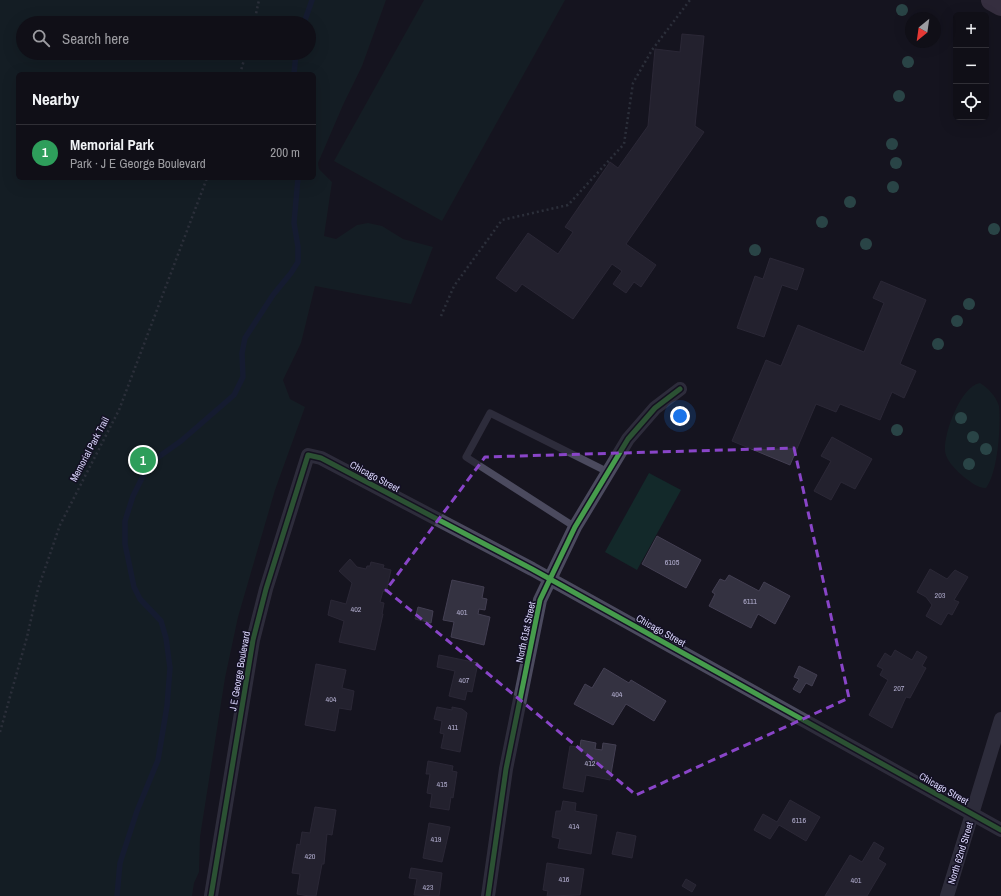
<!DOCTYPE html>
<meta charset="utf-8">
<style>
:root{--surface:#100f17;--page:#191820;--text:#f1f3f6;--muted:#9c9ca1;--line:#302f36;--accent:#0b8043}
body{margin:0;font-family:"Archivo Narrow",sans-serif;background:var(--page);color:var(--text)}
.controls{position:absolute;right:12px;top:12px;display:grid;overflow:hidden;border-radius:6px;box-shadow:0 4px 16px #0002}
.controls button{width:36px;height:36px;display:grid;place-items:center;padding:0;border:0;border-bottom:1px solid var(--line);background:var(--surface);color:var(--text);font:20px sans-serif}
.compass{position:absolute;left:905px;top:12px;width:36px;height:36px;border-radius:50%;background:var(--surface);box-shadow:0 4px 16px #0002;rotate:209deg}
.you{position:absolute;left:680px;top:416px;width:14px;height:14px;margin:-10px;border:3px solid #fff;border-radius:50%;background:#1a73e8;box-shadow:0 0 0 6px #1a73e833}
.badge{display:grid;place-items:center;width:26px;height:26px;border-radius:50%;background:var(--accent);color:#fff;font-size:13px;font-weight:700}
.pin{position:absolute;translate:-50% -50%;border:2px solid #fff;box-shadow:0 1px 4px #0006}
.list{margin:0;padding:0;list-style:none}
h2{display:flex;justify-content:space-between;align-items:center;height:52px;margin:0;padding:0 16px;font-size:17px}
h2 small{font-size:13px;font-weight:400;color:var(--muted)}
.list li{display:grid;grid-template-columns:26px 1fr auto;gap:12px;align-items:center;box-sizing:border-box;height:56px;padding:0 16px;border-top:1px solid var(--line)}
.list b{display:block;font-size:15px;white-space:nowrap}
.list p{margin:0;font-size:13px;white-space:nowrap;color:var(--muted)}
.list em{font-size:13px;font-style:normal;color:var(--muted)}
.icon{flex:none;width:22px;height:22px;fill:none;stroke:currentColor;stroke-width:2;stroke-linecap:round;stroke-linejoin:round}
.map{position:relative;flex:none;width:1001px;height:896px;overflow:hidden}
.search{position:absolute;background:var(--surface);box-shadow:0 4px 16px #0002;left:16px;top:16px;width:300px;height:44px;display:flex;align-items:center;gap:10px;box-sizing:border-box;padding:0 14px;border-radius:22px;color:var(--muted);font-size:15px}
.panel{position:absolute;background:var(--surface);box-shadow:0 4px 16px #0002;left:16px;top:72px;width:300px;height:108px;border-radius:6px}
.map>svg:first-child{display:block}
.green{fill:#13292a;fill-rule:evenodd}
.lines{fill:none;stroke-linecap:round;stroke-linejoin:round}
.stream{stroke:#142545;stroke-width:5.5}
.building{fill:#343241;stroke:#433f52}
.path{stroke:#46505c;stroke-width:2.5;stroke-dasharray:2 3;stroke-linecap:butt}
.service{stroke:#4b4a5e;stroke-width:7}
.minor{stroke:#4b4a5e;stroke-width:14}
.trunk{stroke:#5c4f66;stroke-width:22}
.cycleway-casing{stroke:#131023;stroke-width:8}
.cycleway{stroke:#469c4c;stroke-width:5}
.tree{fill:#427f75}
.marked{fill:none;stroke:#8945c8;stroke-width:3;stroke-dasharray:8 5;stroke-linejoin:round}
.labels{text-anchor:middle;stroke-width:3;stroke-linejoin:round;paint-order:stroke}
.number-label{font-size:8px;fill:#b0accd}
.street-label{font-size:10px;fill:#dad5fc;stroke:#131023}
</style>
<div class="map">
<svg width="1001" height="896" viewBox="0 0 1001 896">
<rect width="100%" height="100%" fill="#16141f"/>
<g class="green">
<path d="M0,0H386L362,66L343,105L318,163L319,169L332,182L324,236L336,239L357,225L368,223L382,226L403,239L433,247L411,304L315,286L301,343L283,380L290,399L305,407L275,490L238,617L225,678L200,837L199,872L194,883L192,896H0ZM23,23H309V53H23ZM18,74H314V178H18Z"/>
<polygon points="424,0 565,0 442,221 334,161"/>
<path d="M980,383C989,389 995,395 999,406C1001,426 998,472 986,488C977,488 971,482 964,477C957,471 945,460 945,450C944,432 961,386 980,383Z"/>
<polygon points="649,473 681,490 637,570 605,552"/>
</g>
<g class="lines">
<g class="stream">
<polyline points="304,23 312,0"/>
<polyline points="294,74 296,53"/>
<polyline points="117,896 120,863 137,811 158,760 167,706 170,668 166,638 161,621 140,599 134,587 125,544 125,521 133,496 145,472 157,458 181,441 234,395 243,377 242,353 245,338 273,295 291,273 298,262 298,247 294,223 298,178"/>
</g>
</g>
<g class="building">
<polygon points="682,34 704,36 695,126 704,132 626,244 656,265 641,287 634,282 626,293 613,284 622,271 612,264 573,319 522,284 516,292 496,278 528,233 558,254 573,232 565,227 610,162 618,168 648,126 655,49 680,52"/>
<polygon points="770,258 804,269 797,290 782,285 764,337 737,328 755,276 763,279"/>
<polygon points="881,281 926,300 900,364 916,371 904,398 892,392 880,420 840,404 836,412 816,404 790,465 732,441 766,360 781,366 798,325 864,352 884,303 873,298"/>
<polygon points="832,437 872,459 855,489 841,482 831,500 814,491 831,461 821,456"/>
<polygon points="657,536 701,560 686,588 642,564"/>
<polygon points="350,559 357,567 366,569 367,566 370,566 371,562 384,565 383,568 391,570 386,592 383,591 380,602 384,603 382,614 383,614 375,650 339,642 344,621 328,615 331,600 346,604 352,583 339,571"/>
<polygon points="930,569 947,579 955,570 968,577 954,600 959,602 952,615 948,613 941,625 926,616 932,605 926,597 917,592"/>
<polygon points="729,575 759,591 764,582 790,596 775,624 758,614 751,628 709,606 715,594 712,592 720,579 725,581"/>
<polygon points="452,580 484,587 482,598 487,599 485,610 479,609 478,614 490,617 484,645 451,637 454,622 443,620"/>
<polygon points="418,607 433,611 431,623 415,619"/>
<polygon points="895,650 912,660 917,651 927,657 922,666 926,668 910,698 906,697 892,728 869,715 888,680 880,675 883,669 877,666 885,653 891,657"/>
<polygon points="439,655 478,663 472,692 467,691 465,700 449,696 455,671 437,667"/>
<polygon points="316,664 346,670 342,688 354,691 351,710 339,708 335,731 305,725"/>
<polygon points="799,666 817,675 812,686 806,683 800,693 793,689 799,679 794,677"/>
<polygon points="604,668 629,683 631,680 666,701 654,721 626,704 613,725 574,704 585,684 592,688"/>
<polygon points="437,707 452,710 452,707 462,709 467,713 460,752 441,748 444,734 440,733 442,721 434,719"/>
<polygon points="581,740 596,743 595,749 602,750 603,743 616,745 610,780 586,775 583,792 563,788 570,746 580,747"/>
<polygon points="428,761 453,766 452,771 457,772 453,798 451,797 449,810 430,807 432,794 427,793 430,774 426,774"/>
<polygon points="790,800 820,817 806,841 779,825 770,839 754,830 763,814 777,822"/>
<polygon points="563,801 576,803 575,811 597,815 591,854 558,848 560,839 552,837 556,811 561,811"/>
<polygon points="315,807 336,810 332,835 327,834 324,864 322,864 316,896 309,896 297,894 300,874 292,873 297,844 300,845 302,832 310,833"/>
<polygon points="429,823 450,827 442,862 423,858"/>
<polygon points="617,832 636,836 632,858 612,854"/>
<polygon points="874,842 884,848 878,859 886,864 867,896 825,896 850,855 862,862"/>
<polygon points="547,863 584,869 580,895 547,896 548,891 543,890"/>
<polygon points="411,868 442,873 439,896 414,895 417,879 409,878"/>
<polygon points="686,879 696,885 692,892 682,886"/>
</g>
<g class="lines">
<g class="path">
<polyline points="254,23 259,0"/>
<polyline points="240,74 246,53"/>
<polyline points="441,316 454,286 502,220 568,205 624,144 633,83 652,50 690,0"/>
<polyline points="0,732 27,637 38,589 60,525 119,410 207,178"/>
</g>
<polyline class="service" points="575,527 466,457 490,413 608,472"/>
<g class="minor">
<polyline points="211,896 253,640 266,589 308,455 321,458 532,569 1001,830"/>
<polyline points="488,896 506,769 540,600 575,527 628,439 655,408 680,389"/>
<polyline points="947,896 1001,719"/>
</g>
<polyline class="trunk" points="992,0 1001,5"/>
<defs>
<g id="cycleway">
<polyline points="211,896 253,640 266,589 308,455 321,458 532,569 1001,830"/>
<polyline points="488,896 506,769 540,600 575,527 628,439 655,408 680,389"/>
</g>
</defs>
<use href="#cycleway" class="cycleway-casing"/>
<use href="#cycleway" class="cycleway"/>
</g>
<g class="tree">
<circle cx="902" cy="10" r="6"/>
<circle cx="908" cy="62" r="6"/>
<circle cx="899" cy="96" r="6"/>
<circle cx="892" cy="144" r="6"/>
<circle cx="896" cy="163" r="6"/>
<circle cx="893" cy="187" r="6"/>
<circle cx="850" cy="202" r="6"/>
<circle cx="822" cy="222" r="6"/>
<circle cx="994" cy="229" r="6"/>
<circle cx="866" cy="244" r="6"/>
<circle cx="755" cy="250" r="6"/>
<circle cx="969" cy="304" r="6"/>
<circle cx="957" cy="321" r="6"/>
<circle cx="938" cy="344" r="6"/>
<circle cx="961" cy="418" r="6"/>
<circle cx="897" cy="430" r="6"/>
<circle cx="973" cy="437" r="6"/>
<circle cx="986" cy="449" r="6"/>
<circle cx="969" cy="464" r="6"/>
</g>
<path d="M0 0H1001V896H0ZM794,448L849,698L636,795L386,590L485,457Z" fill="#16141f" fill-opacity=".55" fill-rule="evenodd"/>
<path class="marked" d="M794,448L849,698L636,795L386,590L485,457Z"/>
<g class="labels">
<g class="number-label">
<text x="672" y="565">6105</text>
<text x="940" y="598">203</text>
<text x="750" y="604">6111</text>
<text x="356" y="612">402</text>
<text x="462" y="615">401</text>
<text x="464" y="683">407</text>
<text x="899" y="691">207</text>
<text x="617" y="697">404</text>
<text x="331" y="702">404</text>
<text x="453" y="730">411</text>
<text x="590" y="766">412</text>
<text x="442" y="787">415</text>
<text x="799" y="823">6116</text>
<text x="574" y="829">414</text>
<text x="436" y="842">419</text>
<text x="310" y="859">420</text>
<text x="564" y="882">416</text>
<text x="856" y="883">401</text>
<text x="428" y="890">423</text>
</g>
<g class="street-label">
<text transform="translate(89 449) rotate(-62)" y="4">Memorial Park Trail</text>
<text transform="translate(375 476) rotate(28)" y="4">Chicago Street</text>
<text transform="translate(661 630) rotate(29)" y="4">Chicago Street</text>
<text transform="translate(525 632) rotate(-78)" y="4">North 61st Street</text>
<text transform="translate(239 671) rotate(-80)" y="4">J E George Boulevard</text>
<text transform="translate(944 788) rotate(29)" y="4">Chicago Street</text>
<text transform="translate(960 853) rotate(-73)" y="4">North 62nd Street</text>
</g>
</g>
</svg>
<div class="controls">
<button>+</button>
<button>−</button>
<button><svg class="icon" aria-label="locate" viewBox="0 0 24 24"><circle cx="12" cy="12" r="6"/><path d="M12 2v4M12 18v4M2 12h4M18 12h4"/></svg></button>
</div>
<svg class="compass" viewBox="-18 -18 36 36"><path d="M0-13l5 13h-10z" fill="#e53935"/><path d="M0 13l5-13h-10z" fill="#9c9ca1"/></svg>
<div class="you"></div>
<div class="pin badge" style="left:143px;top:460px;background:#2e9e5b">1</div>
<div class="search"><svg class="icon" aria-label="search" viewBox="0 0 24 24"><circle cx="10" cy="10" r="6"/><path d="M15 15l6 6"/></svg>Search here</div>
<section class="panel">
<h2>Nearby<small></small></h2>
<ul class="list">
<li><span class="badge" style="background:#2e9e5b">1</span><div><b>Memorial Park</b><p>Park · J E George Boulevard</p></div><em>200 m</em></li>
</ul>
</section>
</div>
